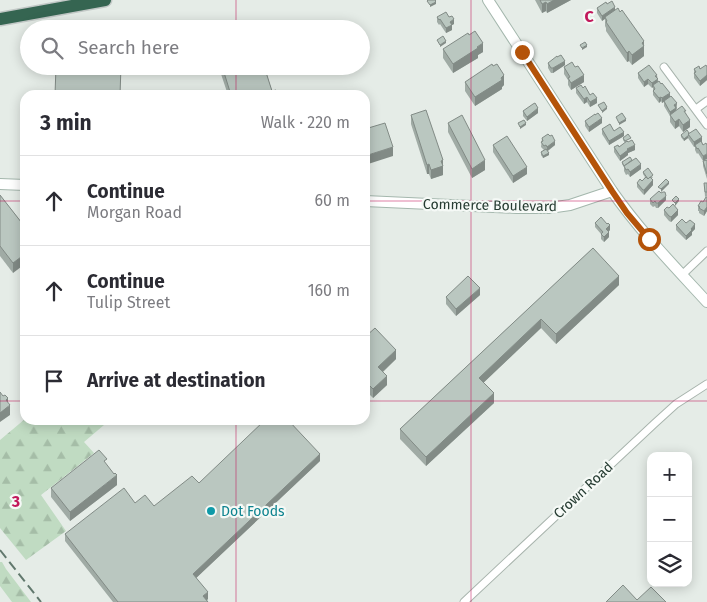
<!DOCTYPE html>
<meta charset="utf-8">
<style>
:root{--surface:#fff;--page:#f7f7f7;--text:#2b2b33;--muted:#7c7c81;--line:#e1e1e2}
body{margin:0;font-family:"Fira Sans",sans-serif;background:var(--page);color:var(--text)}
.controls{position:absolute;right:15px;bottom:15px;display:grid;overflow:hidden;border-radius:10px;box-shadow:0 2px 12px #0003}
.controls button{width:45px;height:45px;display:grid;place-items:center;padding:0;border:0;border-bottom:1px solid var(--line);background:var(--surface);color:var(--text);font:25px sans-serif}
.stop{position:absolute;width:15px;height:15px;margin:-11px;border:4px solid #b45309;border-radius:50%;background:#fff}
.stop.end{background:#b45309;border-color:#fff;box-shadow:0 1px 5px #0008}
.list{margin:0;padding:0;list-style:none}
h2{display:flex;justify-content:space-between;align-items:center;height:65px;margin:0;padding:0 20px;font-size:21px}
h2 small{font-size:16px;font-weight:400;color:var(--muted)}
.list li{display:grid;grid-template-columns:32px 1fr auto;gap:15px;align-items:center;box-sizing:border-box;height:90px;padding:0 20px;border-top:1px solid var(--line)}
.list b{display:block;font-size:19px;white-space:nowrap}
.list p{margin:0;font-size:16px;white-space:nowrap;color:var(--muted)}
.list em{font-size:16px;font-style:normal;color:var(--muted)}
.icon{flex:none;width:28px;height:28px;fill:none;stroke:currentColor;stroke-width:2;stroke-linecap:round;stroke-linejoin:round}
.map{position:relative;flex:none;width:707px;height:602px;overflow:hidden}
.search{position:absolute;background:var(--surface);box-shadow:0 2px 12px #0003;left:20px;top:20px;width:350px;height:55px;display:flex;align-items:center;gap:12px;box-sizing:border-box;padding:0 18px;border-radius:28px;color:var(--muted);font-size:19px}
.panel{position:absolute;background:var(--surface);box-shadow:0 2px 12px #0003;left:20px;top:90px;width:350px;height:335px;border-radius:15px}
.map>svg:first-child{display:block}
.forest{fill:url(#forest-firs)}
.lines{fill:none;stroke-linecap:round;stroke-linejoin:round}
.street-casing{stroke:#a8b4ad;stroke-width:9}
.secondary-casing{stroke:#a4b7ad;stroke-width:12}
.highway-casing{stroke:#c2c8c6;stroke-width:15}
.street{stroke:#fff;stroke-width:7}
.secondary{stroke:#fff;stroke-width:10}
.highway{stroke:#356551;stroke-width:12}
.rail{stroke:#61786d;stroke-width:2;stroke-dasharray:10 5;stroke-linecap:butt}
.wall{fill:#a0aba5}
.shaded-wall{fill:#828b86}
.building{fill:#bac7c0;stroke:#828b86}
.route{stroke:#b45309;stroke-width:6}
.grid{fill:none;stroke:#c2185b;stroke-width:1;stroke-opacity:0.55}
.culture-dot{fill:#0f9aa8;stroke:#f5f9f6;stroke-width:2}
.labels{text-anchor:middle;stroke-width:4.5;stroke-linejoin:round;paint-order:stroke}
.street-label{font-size:14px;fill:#263c32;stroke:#f5f9f6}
.culture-label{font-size:14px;fill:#0d838f;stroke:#f5f9f6;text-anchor:start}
.grid-label{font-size:16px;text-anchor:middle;font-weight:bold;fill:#c2185b;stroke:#f5f9f6;stroke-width:4.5;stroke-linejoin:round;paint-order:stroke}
</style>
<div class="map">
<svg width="707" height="602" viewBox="0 0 707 602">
<defs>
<pattern id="forest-firs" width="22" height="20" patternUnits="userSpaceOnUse" patternTransform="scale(1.25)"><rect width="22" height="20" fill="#c0dbc2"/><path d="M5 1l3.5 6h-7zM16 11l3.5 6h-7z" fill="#a5bda7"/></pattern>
</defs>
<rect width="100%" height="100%" fill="#e5ece7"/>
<g class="forest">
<polygon points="25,419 100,420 104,425 84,442 94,453 41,495 66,531 26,560 0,528 0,440"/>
<polygon points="0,562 2,562 6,569 31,602 12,602 0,586"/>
</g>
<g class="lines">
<defs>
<g id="street">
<polyline points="664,67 707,125"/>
<polyline points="696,109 707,101"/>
<polyline points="682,275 707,251"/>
<polyline points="464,602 654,424 676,404 707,384"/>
</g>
<g id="secondary">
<path d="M488,0L612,191C640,231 674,266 707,302"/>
<polyline points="0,184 25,185"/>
<polyline points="365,201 517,208 549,208 570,205 612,191"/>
</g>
<polyline id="highway" points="0,19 105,0"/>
</defs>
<use href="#street" class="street-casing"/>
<use href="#secondary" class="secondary-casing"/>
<use href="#highway" class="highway-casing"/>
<use href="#street" class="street"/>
<use href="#secondary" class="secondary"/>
<use href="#highway" class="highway"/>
<polyline class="rail" points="0,550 41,602"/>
</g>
<g class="wall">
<polygon points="535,0 571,0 547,13 546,11 542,13"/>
<polygon points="607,4 615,10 644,45 644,56 632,65 629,61 627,62 606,31 606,28 605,26 605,19 602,21 597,13 597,8"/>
<polygon points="437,17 454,24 452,25 452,30 446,33 440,24 439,25 437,22"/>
<polygon points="443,49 483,52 478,55 478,58 453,73 443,58"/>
<polygon points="548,63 565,65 553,73 551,73 548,68"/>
<polygon points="220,66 264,66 272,91 278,95 228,95 220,71"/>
<polygon points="564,67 575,67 584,82 571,90 568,85 568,80 564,74"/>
<polygon points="707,67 707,80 700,86 694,78 694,69"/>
<polygon points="638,73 657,77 658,82 670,97 677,108 676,110 686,113 690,127 683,132 679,126 675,129 670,122 670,116 664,106 664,102 662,103 661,101 659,103 653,95 653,87 652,88 648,84 644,87 638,78"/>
<polygon points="465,82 504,85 502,87 502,89 475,106 465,91"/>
<polygon points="576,88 583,88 590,95 597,103 590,107 587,102 584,104 576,93"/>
<polygon points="523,111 538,113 527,121 523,116"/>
<polygon points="411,115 443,160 443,175 431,179 429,174 427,174 411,124"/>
<polygon points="585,121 602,123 589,132 585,126"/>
<polygon points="448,123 485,170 472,178 448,132"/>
<polygon points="602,129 614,131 624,136 609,145 602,134"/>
<polygon points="689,133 702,142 703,145 703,161 698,153 697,154 695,150 695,147 694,147 688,138 684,141 681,137 681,135"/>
<polygon points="542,138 555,145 548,151 549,155 543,158 541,155 541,152 544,150 541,147"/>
<polygon points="623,138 635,150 628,153 628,155 620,161 614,152 614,147 619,147 625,143 623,140"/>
<polygon points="493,145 527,174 513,183 493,152"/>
<polygon points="632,160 641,169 630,177 628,174 626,175 624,171 624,167 622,164 622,162"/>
<polygon points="707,160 707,179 703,166 703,161"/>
<polygon points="643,172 653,177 651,179 653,185 644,195 643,194 637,187 637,183 642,181 645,177 643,174"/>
<polygon points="704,183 707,183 707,196 705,197"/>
<polygon points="0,195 25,227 13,273 0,256"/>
<polygon points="707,197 707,211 704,216 699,213 699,211 698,211 698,206 703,202"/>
<polygon points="650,199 666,200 658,208 656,208 655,206 653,207 650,204"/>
<polygon points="664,210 678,215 671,222 669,221 664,215"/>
<polygon points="595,223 610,230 609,231 609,237 604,242 601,239 601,234 595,227"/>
<polygon points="686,223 695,229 692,232 692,235 686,240 676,230 676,225"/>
<polygon points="593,248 619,285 556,344 541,328 483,383 494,403 426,466 400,439 400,429"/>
<polygon points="480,295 456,316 446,304 446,297"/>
<polygon points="365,337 396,359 383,372 387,385 373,398 365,390"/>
<polygon points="320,461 196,578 208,599 207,600 208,602 113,602 65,541 65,534 135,503 154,506 199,483"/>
<polygon points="117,485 70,521 51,497 51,488"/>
</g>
<g class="shaded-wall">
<polygon points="436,0 436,4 430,7 430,5"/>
<polygon points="554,0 571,0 547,13 547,4"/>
<polygon points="546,2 546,11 542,13 542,4"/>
<polygon points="615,7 615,11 602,21 602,16"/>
<polygon points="454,19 454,24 452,25 452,30 446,33 446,28 450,22"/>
<polygon points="446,41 446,43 440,47 440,45"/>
<polygon points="644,41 644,56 632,65 632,55"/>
<polygon points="483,43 483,52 478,55 478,58 453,73 453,64"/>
<polygon points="587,45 587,47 582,50 582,48"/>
<polygon points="629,51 629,61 627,62 627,53"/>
<polygon points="565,61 565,65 553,73 553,68"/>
<polygon points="504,75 504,85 502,87 502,89 475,106 475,97"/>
<polygon points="584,75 584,82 571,90 571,83"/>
<polygon points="657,75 658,83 653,85 653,87 652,88 652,83"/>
<polygon points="707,75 707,80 700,86 700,81"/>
<polygon points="648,79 648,84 644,87 644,82"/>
<polygon points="670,93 670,97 662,103 662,98"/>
<polygon points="587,97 587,102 584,104 584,99"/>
<polygon points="661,97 661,101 659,103 659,98"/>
<polygon points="597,98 597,103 590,107 590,102"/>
<polygon points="677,103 676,113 670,115 670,112 674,105"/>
<polygon points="607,107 607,109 602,113 602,111"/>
<polygon points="538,108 538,113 527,121 527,117"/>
<polygon points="602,118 602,123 589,132 589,127"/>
<polygon points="626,119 626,121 619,125 619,123"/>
<polygon points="679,119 679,126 675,129 675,122"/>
<polygon points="690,120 690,127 683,132 683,125"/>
<polygon points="526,123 526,125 520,129 520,127"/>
<polygon points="624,132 624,136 609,145 609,141"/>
<polygon points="688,135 688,138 684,141 684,139"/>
<polygon points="702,137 702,142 695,145 694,147 694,142"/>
<polygon points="555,141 555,145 547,151 547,147"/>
<polygon points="635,145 635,150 628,153 628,155 620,161 620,156 627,149"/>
<polygon points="393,147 393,156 365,165 365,156"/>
<polygon points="549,153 549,155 543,158 543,156"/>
<polygon points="707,154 707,159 703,161 703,156"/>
<polygon points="443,160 443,175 431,179 431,170"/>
<polygon points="485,160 485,170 472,178 472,169"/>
<polygon points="429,164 429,174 427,174 427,165"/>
<polygon points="641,164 641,169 630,177 630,172"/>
<polygon points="527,167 527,174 513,183 513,176"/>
<polygon points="653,180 653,185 644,195 644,190"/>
<polygon points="669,182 669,184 661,192 661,189"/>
<polygon points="666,196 666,200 658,208 658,203"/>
<polygon points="679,199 679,201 675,206 675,203"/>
<polygon points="707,207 707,211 704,216 704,211"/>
<polygon points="678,210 678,215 671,222 671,217"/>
<polygon points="695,224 695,229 692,232 692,235 686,240 686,236 691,229"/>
<polygon points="610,225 610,230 606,234 606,229"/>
<polygon points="609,232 609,237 604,242 604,237"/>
<polygon points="25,254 25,264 13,273 13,263"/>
<polygon points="619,276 619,285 556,344 556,334"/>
<polygon points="480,288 480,295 456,316 456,309"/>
<polygon points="541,319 541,328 479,387 479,378"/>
<polygon points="396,350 396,359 378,376 378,367"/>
<polygon points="387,376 387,385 373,398 373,389"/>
<polygon points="494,393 494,403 426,466 426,457"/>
<polygon points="8,398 8,407 10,405 10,415 0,422 0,413 6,400"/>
<polygon points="320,454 320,461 193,581 193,574"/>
<polygon points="117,475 117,485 70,521 70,512"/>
<polygon points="208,592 208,599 204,602 203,596"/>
</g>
<g class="building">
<polygon points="428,0 436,0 435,1 436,2 430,5 427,1"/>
<polygon points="540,0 554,0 547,4 546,2 542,4"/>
<polygon points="612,1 615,7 602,16 597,8 606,2 607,4"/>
<polygon points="618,8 620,12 622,10 644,41 642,43 644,46 632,55 629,51 627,53 606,22 607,21 605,17"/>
<polygon points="446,12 449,17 452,16 454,19 450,22 452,25 446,28 440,19 439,20 437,17"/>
<polygon points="475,31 483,43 477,47 478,48 453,64 443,49 468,33 469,35"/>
<polygon points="443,36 446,41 440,45 437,40"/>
<polygon points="585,42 587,45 582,48 580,45"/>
<polygon points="561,55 565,61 553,68 551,68 548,63 557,56 557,57"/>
<polygon points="572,62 575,67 578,66 584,75 571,83 568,78 570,77 564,67"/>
<polygon points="492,64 493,66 497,64 504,75 501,78 502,80 475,97 465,82"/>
<polygon points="649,65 657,75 655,76 658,79 652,83 648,79 644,82 638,73"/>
<polygon points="706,65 707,67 707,75 700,81 694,73 696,72 694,69 699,66 700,69"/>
<polygon points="56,66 121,66 120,95 55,95"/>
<polygon points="222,66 264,66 272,91 276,90 278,95 231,95"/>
<polygon points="659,81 661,84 662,83 670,93 662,98 661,97 659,98 653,91 655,89 653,85"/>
<polygon points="581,85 583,88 585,86 590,95 593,93 597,98 590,102 587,97 584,99 576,88"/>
<polygon points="671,96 677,103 674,105 676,108 670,112 664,101"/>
<polygon points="604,102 607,107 602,111 598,105"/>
<polygon points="535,103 538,108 527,117 523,111 533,104"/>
<polygon points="682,106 686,111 684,111 690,120 683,125 679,119 675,122 670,115"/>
<polygon points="426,110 443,160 441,161 443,166 431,170 429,164 427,165 411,115"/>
<polygon points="598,113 602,118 589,127 585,121 595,114 595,115"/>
<polygon points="622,113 626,119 619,123 616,117"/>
<polygon points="462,115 485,160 472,169 448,123"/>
<polygon points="524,120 526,123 520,127 518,123"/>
<polygon points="385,123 393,147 365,156 365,129"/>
<polygon points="610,124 614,131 620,127 624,132 609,141 602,129"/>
<polygon points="696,129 702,137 694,142 688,134"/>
<polygon points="687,130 689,133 688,134 689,135 684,139 681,135"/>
<polygon points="548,134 550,136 552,135 555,141 547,147 546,145 544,146 541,142 543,141 542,138"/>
<polygon points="628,134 631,138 625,141 623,138"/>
<polygon points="507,136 527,167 513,176 493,145"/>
<polygon points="632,140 635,145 627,149 628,150 620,156 614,147 618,145 619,147 627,141 628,142"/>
<polygon points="701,141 703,145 706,143 707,145 707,154 703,156 698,148 697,149 695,145"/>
<polygon points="546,149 549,153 543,156 541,152"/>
<polygon points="630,157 632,160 624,166 622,162"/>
<polygon points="636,158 641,164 630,172 628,169 626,170 624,166"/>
<polygon points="707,160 707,174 703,161"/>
<polygon points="648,168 653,175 648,179 643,172"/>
<polygon points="646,177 648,179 650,177 653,180 644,190 643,190 637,183 640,179 642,181"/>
<polygon points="666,179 669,182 661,189 658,187"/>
<polygon points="704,183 707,183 707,192 705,192"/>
<polygon points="659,191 661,193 663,192 665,192 666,196 658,203 656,203 655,201 653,203 650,199"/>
<polygon points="0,195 25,227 25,254 13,263 0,246"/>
<polygon points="676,196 679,199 675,203 672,200"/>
<polygon points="706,197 707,197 707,207 704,211 699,208 700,207 698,206 701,201 703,202"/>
<polygon points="673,204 678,210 671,217 669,216 664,210 667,207 669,208"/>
<polygon points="601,217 607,224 608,223 610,225 606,229 609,232 604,237 601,234 603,232 595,223"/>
<polygon points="682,219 686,223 690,220 695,224 691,229 692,230 686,236 676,225"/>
<polygon points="593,248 619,276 556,334 541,319 479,378 494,393 426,457 400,429"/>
<polygon points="468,276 480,288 456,309 446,297"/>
<polygon points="375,328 396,350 378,367 387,376 373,389 365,381 365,337"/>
<polygon points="0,392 3,396 5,395 8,398 6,400 10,405 0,413"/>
<polygon points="265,420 288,420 320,454 193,574 208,592 203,596 208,602 118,602 65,534 124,488 135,503 145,495 154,506 192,476 199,483"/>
<polygon points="99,450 107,459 104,461 114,474 115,473 117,475 70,512 51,488"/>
<polygon points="623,585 637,600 651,587 666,602 606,602"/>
</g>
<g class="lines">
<polyline class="route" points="522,52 612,191 627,213 649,239"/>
</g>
<path class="grid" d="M236,0V29M471,0V602M236,66V95M0,201H25M365,201H707M0,401H25M365,401H707M236,420V602"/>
<circle class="culture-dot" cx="211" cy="511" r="5"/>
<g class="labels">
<g class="street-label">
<text transform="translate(490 205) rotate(1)" y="5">Commerce Boulevard</text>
<text transform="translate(583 490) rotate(-43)" y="5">Crown Road</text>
</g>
<g class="culture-label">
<text x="221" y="516">Dot Foods</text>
</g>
</g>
<g class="grid-label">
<text x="589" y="22">C</text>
<text x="16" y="507">3</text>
</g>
</svg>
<div class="controls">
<button>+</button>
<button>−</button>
<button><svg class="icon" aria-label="layers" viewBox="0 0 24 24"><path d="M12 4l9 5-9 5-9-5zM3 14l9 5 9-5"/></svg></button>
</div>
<div class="stop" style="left:649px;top:239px"></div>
<div class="stop end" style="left:522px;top:52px"></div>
<div class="search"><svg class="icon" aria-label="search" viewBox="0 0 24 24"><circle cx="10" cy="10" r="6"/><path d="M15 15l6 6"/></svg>Search here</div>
<section class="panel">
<h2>3 min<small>Walk · 220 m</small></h2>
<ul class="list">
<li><svg class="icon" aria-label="ahead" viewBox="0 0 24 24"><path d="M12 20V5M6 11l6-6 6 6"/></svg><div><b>Continue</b><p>Morgan Road</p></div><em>60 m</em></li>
<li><svg class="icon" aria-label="ahead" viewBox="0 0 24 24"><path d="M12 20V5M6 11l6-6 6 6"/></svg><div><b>Continue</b><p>Tulip Street</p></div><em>160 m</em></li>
<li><svg class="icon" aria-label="arrive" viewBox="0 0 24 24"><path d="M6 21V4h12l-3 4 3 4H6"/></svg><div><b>Arrive at destination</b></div></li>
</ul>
</section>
</div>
